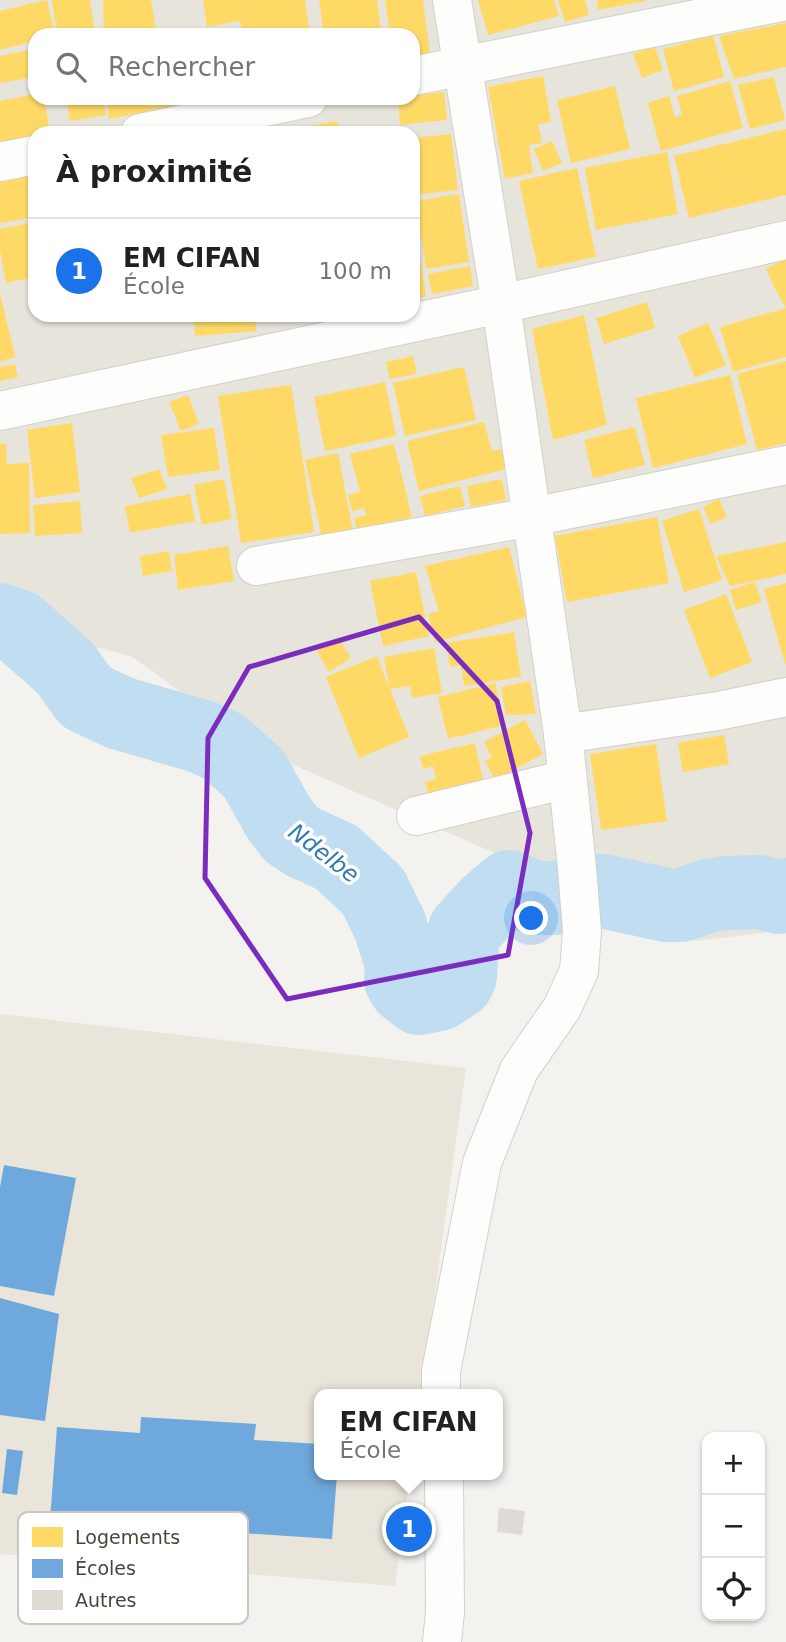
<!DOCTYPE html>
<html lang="fr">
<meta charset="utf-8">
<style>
:root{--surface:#fff;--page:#f2f2f2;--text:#202124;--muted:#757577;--line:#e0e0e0;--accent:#1a73e8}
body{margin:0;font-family:"DejaVu Sans",sans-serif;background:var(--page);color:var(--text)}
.controls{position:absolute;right:21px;bottom:21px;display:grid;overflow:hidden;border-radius:14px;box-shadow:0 2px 5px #0004}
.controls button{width:63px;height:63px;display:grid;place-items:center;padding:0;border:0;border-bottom:2px solid var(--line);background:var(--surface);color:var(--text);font:35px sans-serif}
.you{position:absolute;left:532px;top:919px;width:24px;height:24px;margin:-18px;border:5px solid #fff;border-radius:50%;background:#1a73e8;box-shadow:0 0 0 10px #1a73e833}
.badge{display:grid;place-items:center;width:46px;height:46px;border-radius:50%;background:var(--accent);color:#fff;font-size:23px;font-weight:700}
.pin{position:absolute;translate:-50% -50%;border:4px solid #fff;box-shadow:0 2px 7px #0006}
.popup{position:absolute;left:314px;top:1389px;width:189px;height:91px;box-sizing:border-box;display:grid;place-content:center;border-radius:14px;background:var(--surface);filter:drop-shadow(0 2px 5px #0005);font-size:23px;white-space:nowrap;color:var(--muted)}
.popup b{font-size:26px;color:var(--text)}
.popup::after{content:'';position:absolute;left:50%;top:100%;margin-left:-14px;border:14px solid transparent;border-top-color:var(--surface)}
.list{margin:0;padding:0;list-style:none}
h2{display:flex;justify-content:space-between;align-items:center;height:91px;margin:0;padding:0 28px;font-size:30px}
h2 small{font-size:23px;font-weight:400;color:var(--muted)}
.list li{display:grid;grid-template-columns:46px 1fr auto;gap:21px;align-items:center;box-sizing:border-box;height:105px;padding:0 28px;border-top:2px solid var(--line)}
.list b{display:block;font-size:26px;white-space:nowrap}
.list p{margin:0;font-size:23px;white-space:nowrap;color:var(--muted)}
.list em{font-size:23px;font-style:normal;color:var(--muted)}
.icon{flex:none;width:38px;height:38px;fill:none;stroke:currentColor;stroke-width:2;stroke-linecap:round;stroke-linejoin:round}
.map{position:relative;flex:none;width:786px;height:1642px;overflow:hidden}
.search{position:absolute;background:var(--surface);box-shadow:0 2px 5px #0004;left:28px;top:28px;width:392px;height:77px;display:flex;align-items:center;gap:18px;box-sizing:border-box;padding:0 24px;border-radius:21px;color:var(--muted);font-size:26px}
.panel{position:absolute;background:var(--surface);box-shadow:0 2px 5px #0004;left:28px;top:126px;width:392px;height:196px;border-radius:21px}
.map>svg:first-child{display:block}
.residential{fill:#e7e4dc;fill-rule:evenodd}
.education{fill:#eae5da}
.homes{fill:#ffd966}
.schools{fill:#6fa8dc}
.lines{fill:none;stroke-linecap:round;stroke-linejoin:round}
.river{stroke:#c0ddf1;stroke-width:74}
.building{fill:#dedbd6}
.minor-casing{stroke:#d2d0cb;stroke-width:40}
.minor{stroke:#fdfdfc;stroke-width:38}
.marked{fill:none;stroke:#7b2cbf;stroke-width:5;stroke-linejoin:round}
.labels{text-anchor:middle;stroke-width:7;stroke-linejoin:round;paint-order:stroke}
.water-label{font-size:23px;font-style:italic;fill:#2e7ab2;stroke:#fff}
.key{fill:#fff;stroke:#c9c7c4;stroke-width:2}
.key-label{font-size:19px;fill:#4b4439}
</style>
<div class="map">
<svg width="786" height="1642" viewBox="0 0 786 1642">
<rect width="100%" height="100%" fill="#f4f2ee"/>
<path class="residential" d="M0,0H786V930L696,941L264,752L131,656L0,623ZM35,35H413V98H35ZM35,133H413V315H35Z"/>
<polygon class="education" points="0,1014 466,1068 421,1394 320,1394 320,1475 410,1475 395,1586 0,1554"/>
<g class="homes">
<polygon points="47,0 55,35 35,35 35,41 0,50 0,11"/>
<polygon points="52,0 90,0 95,35 57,35"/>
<polygon points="103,0 151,0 157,35 104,35"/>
<polygon points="203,0 305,0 310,35 243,35 240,21 207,27"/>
<polygon points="319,0 377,0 382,35 324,35"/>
<polygon points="385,0 423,0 430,54 413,57 413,35 390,35"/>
<polygon points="478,0 554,0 559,16 488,35"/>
<polygon points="558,0 585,0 589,15 565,22"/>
<polygon points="597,0 646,0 646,1 598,10"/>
<polygon points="786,23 786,67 734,79 719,36"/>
<polygon points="713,35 724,77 674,91 663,49"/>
<polygon points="654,45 663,70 642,78 633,54"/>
<polygon points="35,49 35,77 0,83 0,56"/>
<polygon points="543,76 551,122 538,124 542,143 529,145 533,173 505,179 488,87"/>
<polygon points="774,77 785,120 750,129 738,85"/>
<polygon points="730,81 743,128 661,151 648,103 669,96 675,117 682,115 677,96"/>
<polygon points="615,86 630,149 571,163 557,100"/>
<polygon points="444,92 447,120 400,125 398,98 413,98 413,95"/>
<polygon points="35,94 35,98 44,98 50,132 35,133 35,135 0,142 0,101"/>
<polygon points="66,98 103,98 106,115 70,121"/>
<polygon points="107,98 191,98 192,103 109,119"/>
<polygon points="337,121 340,133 280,133 279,132"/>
<polygon points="786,129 786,195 689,218 674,156"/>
<polygon points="451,134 458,190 413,195 413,138"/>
<polygon points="552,141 562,163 543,171 534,149"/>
<polygon points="667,152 678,214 596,230 585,168"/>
<polygon points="35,165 35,217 0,223 0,171"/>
<polygon points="577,168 596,257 538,269 519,181"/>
<polygon points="459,194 469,262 426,269 416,201"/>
<polygon points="35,222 35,277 6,283 0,250 0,229"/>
<polygon points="416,229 426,296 413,298 413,230"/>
<polygon points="786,258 786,308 775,289 766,269"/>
<polygon points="470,266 473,286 432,294 428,274"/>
<polygon points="0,293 15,357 0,362"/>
<polygon points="647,302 655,328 604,344 596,318"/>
<polygon points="786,308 786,357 733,372 720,327"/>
<polygon points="194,315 255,315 256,331 195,336"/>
<polygon points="584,315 607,425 553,440 532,329"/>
<polygon points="708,323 726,365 695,378 678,336"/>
<polygon points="413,356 417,374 390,379 386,362"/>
<polygon points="786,361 786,443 757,450 737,374"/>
<polygon points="15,364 18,377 0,381 0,367"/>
<polygon points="464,367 476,420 405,436 393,383"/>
<polygon points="730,375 747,444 653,468 636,398"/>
<polygon points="385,382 396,436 325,451 314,397"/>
<polygon points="291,385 314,532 241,543 218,396"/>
<polygon points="188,395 199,424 181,431 169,402"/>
<polygon points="484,422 492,451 501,449 506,469 419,491 407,441"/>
<polygon points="72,423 80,492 35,498 27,430"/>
<polygon points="635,427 645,465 593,478 584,440"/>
<polygon points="214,428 220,470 168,477 161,435"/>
<polygon points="6,443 7,464 29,463 30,533 0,534 0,444"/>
<polygon points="394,444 412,517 357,531 354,518 366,515 364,508 352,511 348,495 360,492 350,454"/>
<polygon points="338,453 353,531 322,538 305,460"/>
<polygon points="159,469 167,489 139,498 131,478"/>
<polygon points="224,479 232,519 202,525 194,485"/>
<polygon points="502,479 506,500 471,507 467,486"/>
<polygon points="460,486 465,506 425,516 420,496"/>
<polygon points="190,494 195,521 130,533 125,506"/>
<polygon points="719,499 727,517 711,524 703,507"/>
<polygon points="80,501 82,533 35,536 33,505"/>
<polygon points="699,509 722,580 684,592 662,521"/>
<polygon points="657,517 669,583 567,602 555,536"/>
<polygon points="786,542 786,574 730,586 716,556"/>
<polygon points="228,546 234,581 178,590 174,555"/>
<polygon points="509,547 527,617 435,642 428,614 439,611 425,566"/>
<polygon points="169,551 172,571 143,576 140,556"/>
<polygon points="416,572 429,636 383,646 370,581"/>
<polygon points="755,582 762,602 736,610 730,590"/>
<polygon points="786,583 786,664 785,664 764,589"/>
<polygon points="726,594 752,662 710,678 684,610"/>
<polygon points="514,632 521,677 464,686 461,665 450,667 446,643"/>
<polygon points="338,637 351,658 329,672 316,650"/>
<polygon points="434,648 442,693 412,698 410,686 390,689 409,737 359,758 326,677 377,656 389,688 384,657"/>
<polygon points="530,681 536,714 506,715 501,687"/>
<polygon points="495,683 505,725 448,739 438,697"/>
<polygon points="525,720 543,754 495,780 485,761 492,757 484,742"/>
<polygon points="724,735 729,764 683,772 678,743"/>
<polygon points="475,743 483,780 428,793 425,782 436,779 433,766 423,769 420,756"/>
<polygon points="656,744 667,821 601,830 590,754"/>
</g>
<g class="schools">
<polygon points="4,1165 76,1178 54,1296 0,1286 0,1187"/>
<polygon points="0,1298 59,1314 45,1421 0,1415"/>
<polygon points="141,1417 256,1424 254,1440 320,1444 320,1475 337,1475 332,1539 50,1520 57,1427 140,1433"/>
<polygon points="7,1449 23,1451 17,1495 2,1493"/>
</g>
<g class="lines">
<polyline class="river" points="0,620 19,627 65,668 86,697 120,713 203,737 224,747 243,764 254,774 278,817 291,834 303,842 336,857 373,891 390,926 402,963 401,980 405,987 419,998 439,994 457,982 460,976 462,944 465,930 488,905 509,887 535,898 555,898 580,892 603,891 667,905 681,905 708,896 725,893 760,892 779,897 786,895"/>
</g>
<polygon class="building" points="499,1508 525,1511 522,1535 497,1532"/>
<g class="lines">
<defs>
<g id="minor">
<polyline points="413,76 786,1"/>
<polyline points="140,133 308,98"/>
<polyline points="0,162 35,155"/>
<polyline points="0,411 501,304 786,240"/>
<polyline points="256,566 532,517 786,465"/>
<polyline points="563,734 718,711 786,697"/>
<polyline points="416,816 567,779"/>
<polyline points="441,1394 441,1371 482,1163 519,1070 562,1008 579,971 582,931 577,868 563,734 501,304 452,0"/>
<polyline points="442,1642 445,1612 444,1475"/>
</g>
</defs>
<use href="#minor" class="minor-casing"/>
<use href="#minor" class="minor"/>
</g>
<path class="marked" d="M419,617L497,701L530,833L508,955L287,999L205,878L208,738L249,667Z"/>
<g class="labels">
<g class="water-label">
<text transform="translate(324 853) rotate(37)" y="8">Ndelbe</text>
</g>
</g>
<rect x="18" y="1512" width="230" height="112" rx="10" class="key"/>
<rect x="32" y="1527" width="31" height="20" fill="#ffd966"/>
<rect x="32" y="1559" width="31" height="19" fill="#6fa8dc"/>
<rect x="32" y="1590" width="31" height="20" fill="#dedbd6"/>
<g class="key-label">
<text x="75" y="1544">Logements</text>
<text x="75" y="1575">Écoles</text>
<text x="75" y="1607">Autres</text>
</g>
</svg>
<div class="controls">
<button>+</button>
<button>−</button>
<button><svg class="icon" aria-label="locate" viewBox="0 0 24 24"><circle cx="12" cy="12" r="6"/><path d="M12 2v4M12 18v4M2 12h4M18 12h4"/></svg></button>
</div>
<div class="you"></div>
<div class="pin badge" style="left:409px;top:1529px">1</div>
<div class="popup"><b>EM CIFAN</b>École</div>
<div class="search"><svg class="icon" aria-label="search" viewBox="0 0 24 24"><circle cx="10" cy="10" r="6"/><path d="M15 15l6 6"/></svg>Rechercher</div>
<section class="panel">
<h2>À proximité<small></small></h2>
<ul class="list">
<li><span class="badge">1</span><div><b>EM CIFAN</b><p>École</p></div><em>100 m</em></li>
</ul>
</section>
</div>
